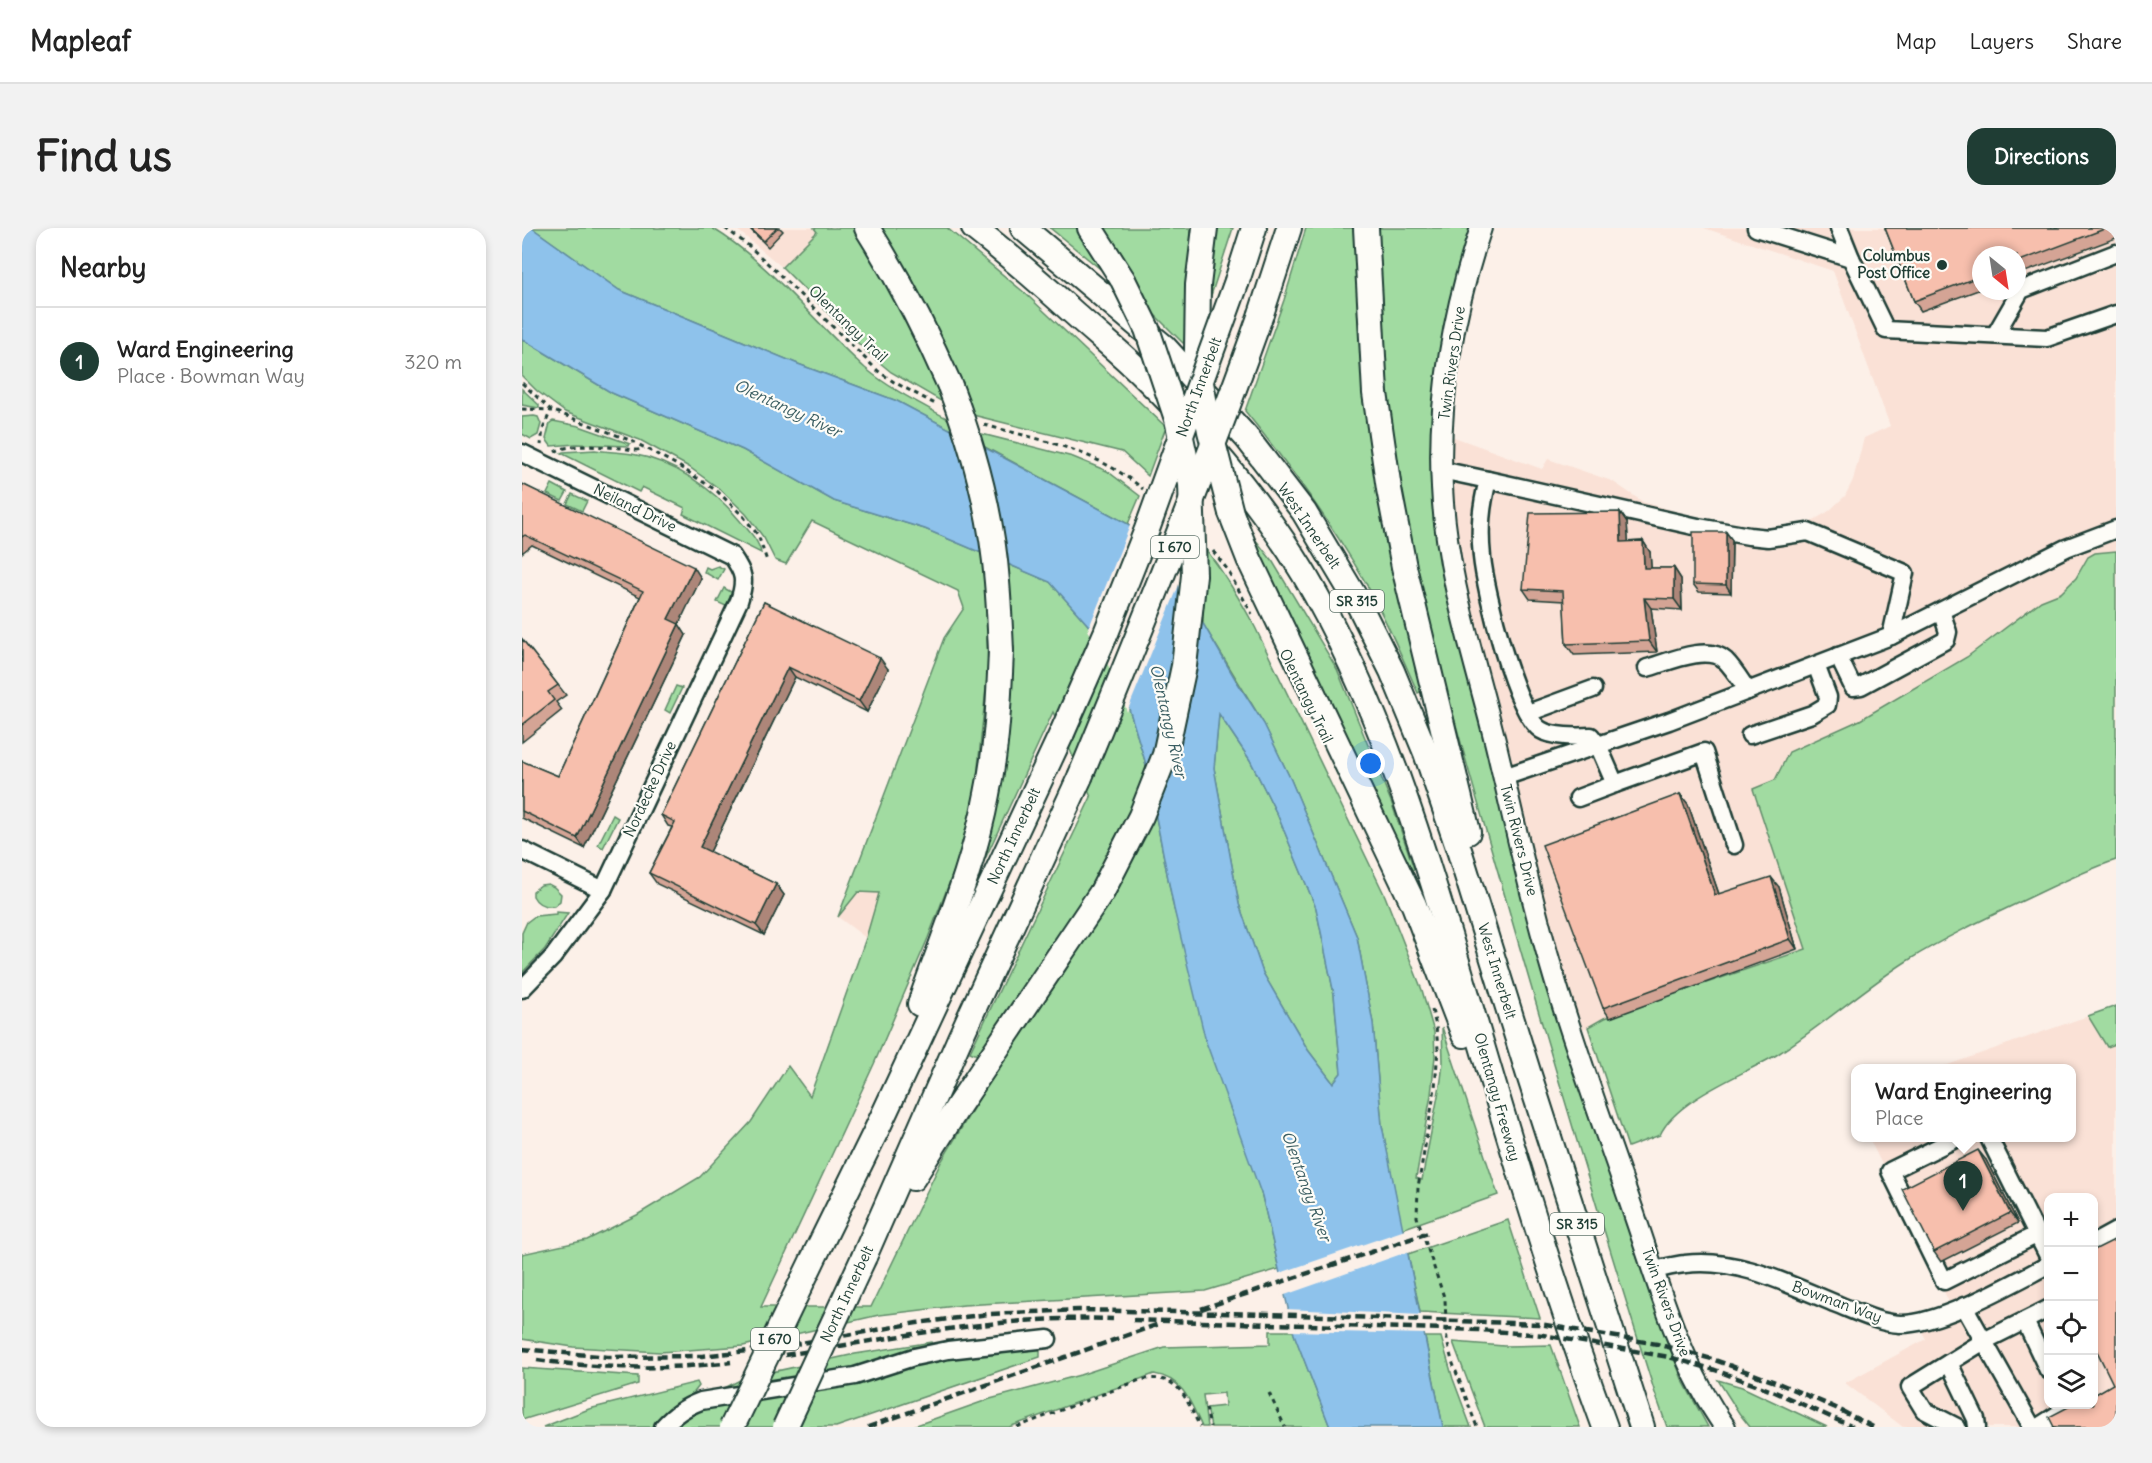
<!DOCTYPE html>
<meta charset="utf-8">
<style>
:root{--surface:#fff;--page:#f2f2f2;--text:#222;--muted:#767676;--line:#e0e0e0;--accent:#1f3d34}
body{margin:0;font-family:Delius,sans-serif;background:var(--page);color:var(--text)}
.controls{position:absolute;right:18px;bottom:18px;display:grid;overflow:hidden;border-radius:12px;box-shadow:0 3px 9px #0003}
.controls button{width:54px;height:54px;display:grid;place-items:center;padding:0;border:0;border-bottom:2px solid var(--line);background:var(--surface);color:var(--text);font:30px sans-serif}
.compass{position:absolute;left:1450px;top:18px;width:54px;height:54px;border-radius:50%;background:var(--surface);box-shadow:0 3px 9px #0003;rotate:150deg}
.you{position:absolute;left:849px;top:536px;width:21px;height:21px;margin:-15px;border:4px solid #fff;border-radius:50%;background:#1a73e8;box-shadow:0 0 0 9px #1a73e833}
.badge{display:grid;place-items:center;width:39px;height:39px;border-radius:50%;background:var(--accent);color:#fff;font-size:20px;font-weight:700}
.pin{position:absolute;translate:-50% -50px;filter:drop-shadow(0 2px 3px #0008)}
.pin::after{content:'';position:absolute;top:32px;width:21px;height:18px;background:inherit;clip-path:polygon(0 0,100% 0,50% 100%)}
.popup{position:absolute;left:1329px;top:836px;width:225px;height:78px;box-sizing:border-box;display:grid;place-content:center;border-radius:12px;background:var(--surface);filter:drop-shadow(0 2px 4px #0005);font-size:20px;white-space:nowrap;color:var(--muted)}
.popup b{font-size:22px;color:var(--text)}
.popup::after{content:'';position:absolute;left:50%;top:100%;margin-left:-12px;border:12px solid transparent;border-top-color:var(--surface)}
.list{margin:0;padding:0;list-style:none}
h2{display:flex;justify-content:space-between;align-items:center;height:78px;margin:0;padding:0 24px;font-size:26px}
h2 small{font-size:20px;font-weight:400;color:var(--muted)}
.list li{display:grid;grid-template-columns:39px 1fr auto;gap:18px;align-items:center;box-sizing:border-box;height:108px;padding:0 24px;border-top:2px solid var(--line)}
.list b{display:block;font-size:22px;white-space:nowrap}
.list p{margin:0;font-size:20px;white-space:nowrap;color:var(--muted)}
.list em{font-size:20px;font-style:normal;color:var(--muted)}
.icon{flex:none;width:33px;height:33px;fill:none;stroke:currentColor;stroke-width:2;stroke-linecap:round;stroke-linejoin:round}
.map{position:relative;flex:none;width:1594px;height:1199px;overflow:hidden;border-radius:18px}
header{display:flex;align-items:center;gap:36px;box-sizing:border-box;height:84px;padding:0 30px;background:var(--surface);border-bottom:2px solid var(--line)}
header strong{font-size:28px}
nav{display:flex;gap:33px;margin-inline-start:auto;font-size:21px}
.intro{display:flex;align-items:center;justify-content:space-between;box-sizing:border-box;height:144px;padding:0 36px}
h1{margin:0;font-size:42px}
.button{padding:15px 27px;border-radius:18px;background:var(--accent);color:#fff;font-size:21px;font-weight:700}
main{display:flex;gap:36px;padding:0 36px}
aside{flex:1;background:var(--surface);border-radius:18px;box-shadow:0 3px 9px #0003}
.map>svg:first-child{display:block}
.built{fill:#fae1d6;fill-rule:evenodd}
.green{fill:#a1dba1;stroke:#608c6a;stroke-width:1.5;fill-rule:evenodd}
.water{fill:#8ec2eb;stroke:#628da2;stroke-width:1.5;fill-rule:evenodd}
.pier{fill:#fcf0e8}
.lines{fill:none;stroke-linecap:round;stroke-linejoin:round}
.minor-casing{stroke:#1f3d34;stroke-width:21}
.major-casing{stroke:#1f3d34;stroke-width:24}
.highway-casing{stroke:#1f3d34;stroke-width:28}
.path{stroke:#1f3d34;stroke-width:3;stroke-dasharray:4.5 4.5;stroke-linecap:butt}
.minor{stroke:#fdfcf7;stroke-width:16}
.major{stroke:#fdfcf7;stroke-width:20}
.highway{stroke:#fdfcf7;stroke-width:24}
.rail{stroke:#1f3d34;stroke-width:4.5;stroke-dasharray:9 4.5;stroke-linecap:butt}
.highway-bridge-casing{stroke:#1f3d34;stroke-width:28;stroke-linecap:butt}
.highway-bridge{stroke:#fdfcf7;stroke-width:24}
.wall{fill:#d4a495;stroke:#1f3d34;stroke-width:1.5}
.shaded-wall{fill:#ad8679;stroke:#1f3d34;stroke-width:1.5}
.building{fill:#f7bfad;stroke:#1f3d34;stroke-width:1.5}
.poi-dot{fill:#1f3d34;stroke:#fdfcf7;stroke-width:2}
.labels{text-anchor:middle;stroke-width:4.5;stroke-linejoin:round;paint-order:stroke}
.shield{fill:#fdfcf7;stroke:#62766e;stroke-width:1.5}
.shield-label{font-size:14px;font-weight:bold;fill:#1f3d34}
.poi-label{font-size:15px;font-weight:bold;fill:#1f3d34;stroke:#fdfcf7;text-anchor:end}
.street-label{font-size:15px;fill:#1f3d34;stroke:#fdfcf7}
.water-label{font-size:16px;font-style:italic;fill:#3b5e62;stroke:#fdfcf7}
</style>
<header>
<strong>Mapleaf</strong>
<nav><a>Map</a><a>Layers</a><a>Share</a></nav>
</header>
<div class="intro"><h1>Find us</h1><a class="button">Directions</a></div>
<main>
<aside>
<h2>Nearby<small></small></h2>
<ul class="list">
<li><span class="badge">1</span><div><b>Ward Engineering</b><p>Place · Bowman Way</p></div><em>320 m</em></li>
</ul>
</aside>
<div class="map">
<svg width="1594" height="1199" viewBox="0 0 1594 1199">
<rect width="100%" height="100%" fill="#fcf0e8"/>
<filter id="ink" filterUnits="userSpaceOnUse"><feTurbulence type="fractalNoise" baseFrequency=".0167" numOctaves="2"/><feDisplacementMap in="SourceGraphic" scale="12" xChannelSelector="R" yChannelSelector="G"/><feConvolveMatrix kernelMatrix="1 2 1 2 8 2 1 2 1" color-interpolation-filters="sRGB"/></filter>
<g filter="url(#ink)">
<g class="built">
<polygon points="213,0 292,0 296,4 260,39"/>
<path d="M1182,0H1594V323L1574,325L1566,329L1554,350L1539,365L1519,373L1445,429L1338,492L1267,524L1253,552L1231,561L1284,721L1082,790L1066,799L1041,807L929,384L917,324L911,281L910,201L1020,241L1026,231L1090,253L1121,274L1217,301L1259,302L1285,296L1307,283L1323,268L1331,252L1342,210L1368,198L1311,43ZM1459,27H1495V63H1459Z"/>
<polygon points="336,664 358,664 344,710 316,689"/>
<path d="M1566,788L1585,819L1594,816V1199H1381L1323,1155L1404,1111L1393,1092L1427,1074L1347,910H1549V840H1417ZM1526,970H1572V1176H1526Z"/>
</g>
<g class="green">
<path d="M10,0H190C248,35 293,95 343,140C369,162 401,177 430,193L431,203L375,173L276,136L97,62Z"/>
<polygon points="292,0 334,0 369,52 424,176 369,144 345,124 260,39 295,4"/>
<path d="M357,0H425L504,66L644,199L626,248L600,224L451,187C428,120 394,60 357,0Z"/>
<polygon points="528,0 559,0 582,44"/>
<polygon points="581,0 669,0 663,117 630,84 599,25"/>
<polygon points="690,0 711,0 683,86"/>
<path d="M784,0H838L902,462L896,465C879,427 863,388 842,352C808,293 767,237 723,183L762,72Z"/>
<path d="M856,0H951L910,235L911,281L917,324L929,384L1055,849L1141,1102L1160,1151L1186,1199H1145L1133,1165C1078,992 1026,819 976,644C934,500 891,354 869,205C859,137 859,68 856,0Z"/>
<path d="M0,111L90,165L221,222L312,273L403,301L528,354L566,397L598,451L623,533L652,681L740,968L757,1041L683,1063L442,1077L357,1087L221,1118L138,1124L51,1119L0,1111V1026L65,1012L115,987L178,949L229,894L266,838L288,868L344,710L357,665L336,664L316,689L422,410L442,380L436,363L290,293L264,336L253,332L242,310L224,286L199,262L167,239L118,212L43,184L15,163L0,148ZM465,411L489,422L453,641L458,642L531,484L569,569L448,824L458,828L557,681L586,629L597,657L543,743L471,847L419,934L349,1079H239L352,836L406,710L438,627L453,569L466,440Z"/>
<polygon points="0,161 17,177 17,180 0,177"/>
<polygon points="12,188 16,189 19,196 16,207 9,211 0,206 0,189"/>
<polygon points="31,193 57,198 108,216 107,218 54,216 29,218 24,211 28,195"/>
<polygon points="456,205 551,229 585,243 618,268 606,296 461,218"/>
<path d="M73,222C86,224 98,224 110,226C152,233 193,262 219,294C227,303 237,313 239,325L161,286L163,280L120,259L117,264L39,225L41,224Z"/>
<polygon points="30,256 45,264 40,273 25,266"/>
<polygon points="50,266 65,273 60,283 45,276"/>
<polygon points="722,297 751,334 815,441 870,576 892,641 886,644"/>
<path d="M683,320C702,345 718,371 733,399L863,668L900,762L912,804L913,828L909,867L894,950L900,952L919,852L921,834L920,799L976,967L880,1001L860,898L851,795L835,709L769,552L742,496L681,396Z"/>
<path d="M1594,323V632C1561,643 1530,659 1498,674C1460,692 1422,710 1385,733C1341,761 1301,797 1256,826C1223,846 1154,871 1138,907L1106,919L1066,799L1082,790L1284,721L1231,561L1253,552L1267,524L1338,492L1445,429L1519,373L1539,365L1554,350L1566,329L1573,325Z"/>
<polygon points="196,338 202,341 196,352 182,344 184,339 188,341"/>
<polygon points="202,360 211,365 206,379 195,374"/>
<polygon points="154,458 160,460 148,485 143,482"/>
<polygon points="697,486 728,532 756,588 794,680 812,766 819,845 811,855 786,822 741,745 717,676 692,540"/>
<polygon points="91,587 96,590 81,620 76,617"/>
<path d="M26,656L32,659L39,666L38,673L32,678C23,679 15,676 11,668V663L19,657Z"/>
<polygon points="34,684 46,685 23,721 0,745 0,705 5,694 13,688 34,686"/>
<polygon points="1594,778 1594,816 1585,819 1566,788"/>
<polygon points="986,992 1018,1090 898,1084 886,1026"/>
<path d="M748,1103H771L808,1199H689L685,1180L703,1178L702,1165L681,1167L685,1199H680C669,1175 661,1150 632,1146L487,1199H389L468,1171L558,1147L642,1119L748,1116Z"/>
<polygon points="903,1109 919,1109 931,1151 949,1199 921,1199"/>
<polygon points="410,1114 412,1120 326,1145 189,1167 222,1150 333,1126"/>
<polygon points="931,1114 982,1118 1029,1117 1058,1199 963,1199"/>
<polygon points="518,1119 518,1129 314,1199 147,1199 174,1180 393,1134"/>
<polygon points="0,1140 116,1148 116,1156 0,1192"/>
<polygon points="1196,1152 1220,1159 1305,1199 1228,1199 1217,1185"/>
<path d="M175,1154L177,1158C166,1174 148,1185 135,1199H21L67,1181Z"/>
</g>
<path class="water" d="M0,0H10L97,62L276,136L375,173L606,296L646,335L712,449L742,496L769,552L835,709L851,795L860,898L921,1199H808L772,1106L740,968L684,814L652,681L623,533L598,451L566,397L528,354L403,301L312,273L221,222L90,165L0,111ZM697,486L728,532L756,588L794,680L812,766L819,845L811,855L786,822L741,745L717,676L692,540Z"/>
<g class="pier">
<polygon points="609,295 649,333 659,352 605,484 595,453 566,402"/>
<polygon points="883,1002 888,1023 760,1068 755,1046"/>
<polygon points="763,1081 901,1087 905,1106 768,1103"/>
</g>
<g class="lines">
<defs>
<g id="minor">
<polyline points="1234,0 1329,30 1364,102 1525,110 1594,86"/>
<polyline points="1317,0 1329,30"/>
<polyline points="1473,107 1499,62 1594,25"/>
<path d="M0,225L210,328C222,345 224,352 217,373L81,662L31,729L0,761"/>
<path d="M919,242L966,252C959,279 957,301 960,329C963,361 993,486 1019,502C1030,509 1056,509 1069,508L1076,517L1093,556L1056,570"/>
<polyline points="966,252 1176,299 1227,308 1246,310 1286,304 1383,345 1369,408"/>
<polyline points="1316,428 1331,459 1339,458 1424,412 1426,404 1419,383"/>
<path d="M1125,440C1146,434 1185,416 1203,432C1212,441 1219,453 1226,463"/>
<polyline points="1006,485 1071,461"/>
<polyline points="1228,507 1290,486 1305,477 1306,469 1294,437"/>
<polyline points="982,549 1147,493 1369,408 1544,320 1594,301"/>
<polyline points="1093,556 1182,524 1212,617"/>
<polyline points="0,622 81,662"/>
<polyline points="1435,910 1368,943 1422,1053 1516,1006"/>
<polyline points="1467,910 1526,1028"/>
<polyline points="1572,1015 1594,1003"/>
<path d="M1132,1042C1142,1040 1152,1037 1163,1036C1214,1029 1266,1056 1312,1075C1333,1083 1356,1095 1378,1096C1418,1097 1489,1056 1526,1037"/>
<polyline points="1442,1078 1510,1199"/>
<polyline points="1503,1093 1526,1142"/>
<polyline points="1427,1135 1454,1191 1455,1199"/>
<path d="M141,1199C153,1186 163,1179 179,1173L333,1148L392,1129L426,1122L526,1111"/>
<polyline points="1435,1199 1402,1182 1388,1159 1462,1113 1526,1081"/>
<polyline points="1516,1199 1552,1176"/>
</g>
<path id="major" d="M959,0C932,81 915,173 920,259C924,348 953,431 974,517C992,592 1008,668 1030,742C1053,822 1083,901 1110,980C1136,1055 1157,1134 1203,1199"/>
<g id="highway">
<path d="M345,0C377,51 404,103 428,158"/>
<path d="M452,0C487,27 520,56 553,86C575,106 599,125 620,146C681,206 738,273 782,346C864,485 907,640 953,794C993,930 1034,1066 1083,1199"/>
<polyline points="501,0 642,119 725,210 782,284 834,371 870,443 904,525 938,625 1007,847 1120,1199"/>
<polyline points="568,0 601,52"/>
<polyline points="844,0 853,165 867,261 882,339 946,604"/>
<polyline points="715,53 732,0"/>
<polyline points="739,86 767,0"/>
<polyline points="675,123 676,57 683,0"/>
<polyline points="709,285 727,331 892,677 942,807"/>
<path d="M398,776C422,707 452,638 465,566C475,519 477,471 479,423"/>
<polyline points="391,950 437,877 580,664"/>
<polyline points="295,1023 355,901 540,505"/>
<polyline points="342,1029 438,810 558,549"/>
</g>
</defs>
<use href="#minor" class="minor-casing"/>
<use href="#major" class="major-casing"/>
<use href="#highway" class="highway-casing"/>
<g class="path">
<polyline points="203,0 227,18 259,48 356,143 372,154 415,177"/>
<polyline points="0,155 29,182 110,213 155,237 195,263 221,288 236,307 245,333"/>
<polyline points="0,181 29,182 21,201 19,217"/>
<path d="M462,197C520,212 574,222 621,261"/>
<path d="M33,224C46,215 83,219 99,220C108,221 114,224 122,220"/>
<polyline points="691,323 705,341 730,386"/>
<polyline points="910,782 914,798 916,821 913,860 896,959 895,989 923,1072 925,1113 930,1133 955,1199"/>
<polyline points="747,1165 763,1199"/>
<polyline points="684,1180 688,1199"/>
<path d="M495,1199L618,1152C657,1144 663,1169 678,1199"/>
</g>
<use href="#minor" class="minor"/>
<use href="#major" class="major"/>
<use href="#highway" class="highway"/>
<g class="rail">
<polyline points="679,1081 906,1005"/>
<polyline points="611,1092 957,1102 1021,1107 1147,1129 1193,1142 1253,1164 1331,1199"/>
<polyline points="0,1121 86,1129 180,1128 244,1121 395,1095 467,1086 556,1082 748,1086 1018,1096 1135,1116 1190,1131 1256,1155 1314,1180 1351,1199"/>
<path d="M263,1127C371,1110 480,1087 591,1091"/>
<path d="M15,1132C79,1141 145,1142 209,1134"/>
<polyline points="346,1199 637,1096"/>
</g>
<defs>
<g id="highway-bridge">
<polyline points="679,155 688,203 709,285"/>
<path d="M428,158C452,221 470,288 475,354C477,377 478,400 479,423"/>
<polyline points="540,505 584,405 624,304 715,53"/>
<path d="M558,549C622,395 684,242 739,86"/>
<polyline points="580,664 619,588 643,527 662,438 672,347 669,256 655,191 625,101 601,52"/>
<polyline points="210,1199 295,1023"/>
<polyline points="263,1199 342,1029"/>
</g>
</defs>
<use href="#highway-bridge" class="highway-bridge-casing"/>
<use href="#highway-bridge" class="highway-bridge"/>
</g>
<g class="wall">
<polygon points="227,0 258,0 261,3 246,19"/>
<polygon points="1363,0 1594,0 1594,10 1495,47 1495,27 1459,27 1459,61 1399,83 1392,73"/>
<polygon points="0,256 179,350 156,396 164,407 62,620 0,590 0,533 36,548 118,369 10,317 0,325"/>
<polygon points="1098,284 1105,294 1106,314 1121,313 1128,324 1129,340 1152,340 1159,351 1160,382 1129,380 1135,424 1052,427 1044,416 1042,373 1008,371 1001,361"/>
<polygon points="1204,304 1210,312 1209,365 1177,364 1171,356"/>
<polygon points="242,374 366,441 345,484 273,449 188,624 254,656 262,667 242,707 135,656 127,645 150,599 146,598 139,587"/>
<polygon points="0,411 44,467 34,474 40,482 0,514"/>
<polygon points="1158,566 1166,576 1197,666 1257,659 1275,721 1088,790 1081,780"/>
<polygon points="1379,909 1397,909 1383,914"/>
<polygon points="1464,932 1496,995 1419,1034 1412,1024"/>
</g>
<g class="shaded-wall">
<polygon points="1098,284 1105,294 1107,324 1099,314"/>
<polygon points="1204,304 1210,312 1209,365 1204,357"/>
<polygon points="1121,313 1128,324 1130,350 1122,340"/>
<polygon points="172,339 179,350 154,402 146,391"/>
<polygon points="1152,340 1159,351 1160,382 1152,371"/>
<polygon points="1122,370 1129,380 1135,424 1127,413"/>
<polygon points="157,396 164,407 62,620 55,610"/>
<polygon points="358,430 366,441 345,484 337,473"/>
<polygon points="266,439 273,449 185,630 178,619"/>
<polygon points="1158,566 1166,576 1201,678 1193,667"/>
<polygon points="1249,649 1257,659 1275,721 1268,711"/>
<polygon points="254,656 262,667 242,707 234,697"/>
<polygon points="1456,922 1464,932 1496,995 1488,985"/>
</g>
<g class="building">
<polygon points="228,0 255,0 242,13"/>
<polygon points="1363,0 1585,0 1495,34 1495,27 1459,27 1459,48 1392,73"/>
<polygon points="0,256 172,339 146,391 157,396 55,610 0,583 0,533 36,548 121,363 3,307 0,309"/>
<polygon points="1098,284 1099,314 1121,313 1122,340 1152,340 1152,371 1122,370 1127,413 1044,416 1041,363 1001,361 1008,285"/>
<polygon points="1171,304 1204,304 1204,357 1171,356"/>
<polygon points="242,374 358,430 337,473 266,439 178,619 254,656 234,697 127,645 153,594 139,587"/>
<polygon points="0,411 36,457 26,464 32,472 0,497"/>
<polygon points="1158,566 1193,667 1249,649 1268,711 1081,780 1020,617"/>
<polygon points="1456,922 1488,985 1412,1024 1380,961"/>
<polygon points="1594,1011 1594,1199 1532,1199 1527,1189 1552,1176 1572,1176 1572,1167 1591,1156 1572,1117 1572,1022"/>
</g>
</g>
<circle class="poi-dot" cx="1420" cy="37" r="6"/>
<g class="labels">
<g class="shield">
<rect x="629" y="308" width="48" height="22" rx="4.5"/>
<rect x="808" y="362" width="54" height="22" rx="4.5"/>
<rect x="1028" y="985" width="54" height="22" rx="4.5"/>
<rect x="229" y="1100" width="48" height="22" rx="4.5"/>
</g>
<g class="shield-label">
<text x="653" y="324">I 670</text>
<text x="835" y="378">SR 315</text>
<text x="1055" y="1001">SR 315</text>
<text x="253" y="1116">I 670</text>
</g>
<g class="poi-label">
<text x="1408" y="33">Columbus<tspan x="1408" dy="17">Post Office</tspan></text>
</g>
<g class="street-label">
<text transform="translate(326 96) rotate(44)" y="5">Olentangy Trail</text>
<text transform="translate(930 135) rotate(-82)" y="5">Twin Rivers Drive</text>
<text transform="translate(677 159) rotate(-70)" y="5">North Innerbelt</text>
<text transform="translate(113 280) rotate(26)" y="5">Neiland Drive</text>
<text transform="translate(787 298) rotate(56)" y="5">West Innerbelt</text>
<text transform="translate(784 468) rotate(64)" y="5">Olentangy Trail</text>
<text transform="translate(128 561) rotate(-65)" y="5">Nordecke Drive</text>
<text transform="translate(492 608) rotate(-65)" y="5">North Innerbelt</text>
<text transform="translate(997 612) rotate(76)" y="5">Twin Rivers Drive</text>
<text transform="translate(975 743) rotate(73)" y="5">West Innerbelt</text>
<text transform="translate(975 869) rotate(74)" y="5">Olentangy Freeway</text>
<text transform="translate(325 1066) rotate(-65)" y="5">North Innerbelt</text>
<text transform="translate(1144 1074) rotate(70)" y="5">Twin Rivers Drive</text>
<text transform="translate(1315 1074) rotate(20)" y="5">Bowman Way</text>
</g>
<g class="water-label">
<text transform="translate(266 180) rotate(25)" y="6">Olentangy River</text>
<text transform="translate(647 493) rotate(77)" y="6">Olentangy River</text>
<text transform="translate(785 958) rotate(70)" y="6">Olentangy River</text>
</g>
</g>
</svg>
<div class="controls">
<button>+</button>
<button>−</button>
<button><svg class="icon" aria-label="locate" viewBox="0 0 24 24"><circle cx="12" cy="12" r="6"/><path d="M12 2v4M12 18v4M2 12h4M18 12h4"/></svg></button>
<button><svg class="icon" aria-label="layers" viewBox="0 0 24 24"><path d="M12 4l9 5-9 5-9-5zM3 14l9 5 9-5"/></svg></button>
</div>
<svg class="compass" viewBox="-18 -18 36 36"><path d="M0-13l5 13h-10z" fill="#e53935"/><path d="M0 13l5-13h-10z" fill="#767676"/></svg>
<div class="you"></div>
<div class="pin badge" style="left:1441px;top:983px">1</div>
<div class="popup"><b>Ward Engineering</b>Place</div>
</div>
</main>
